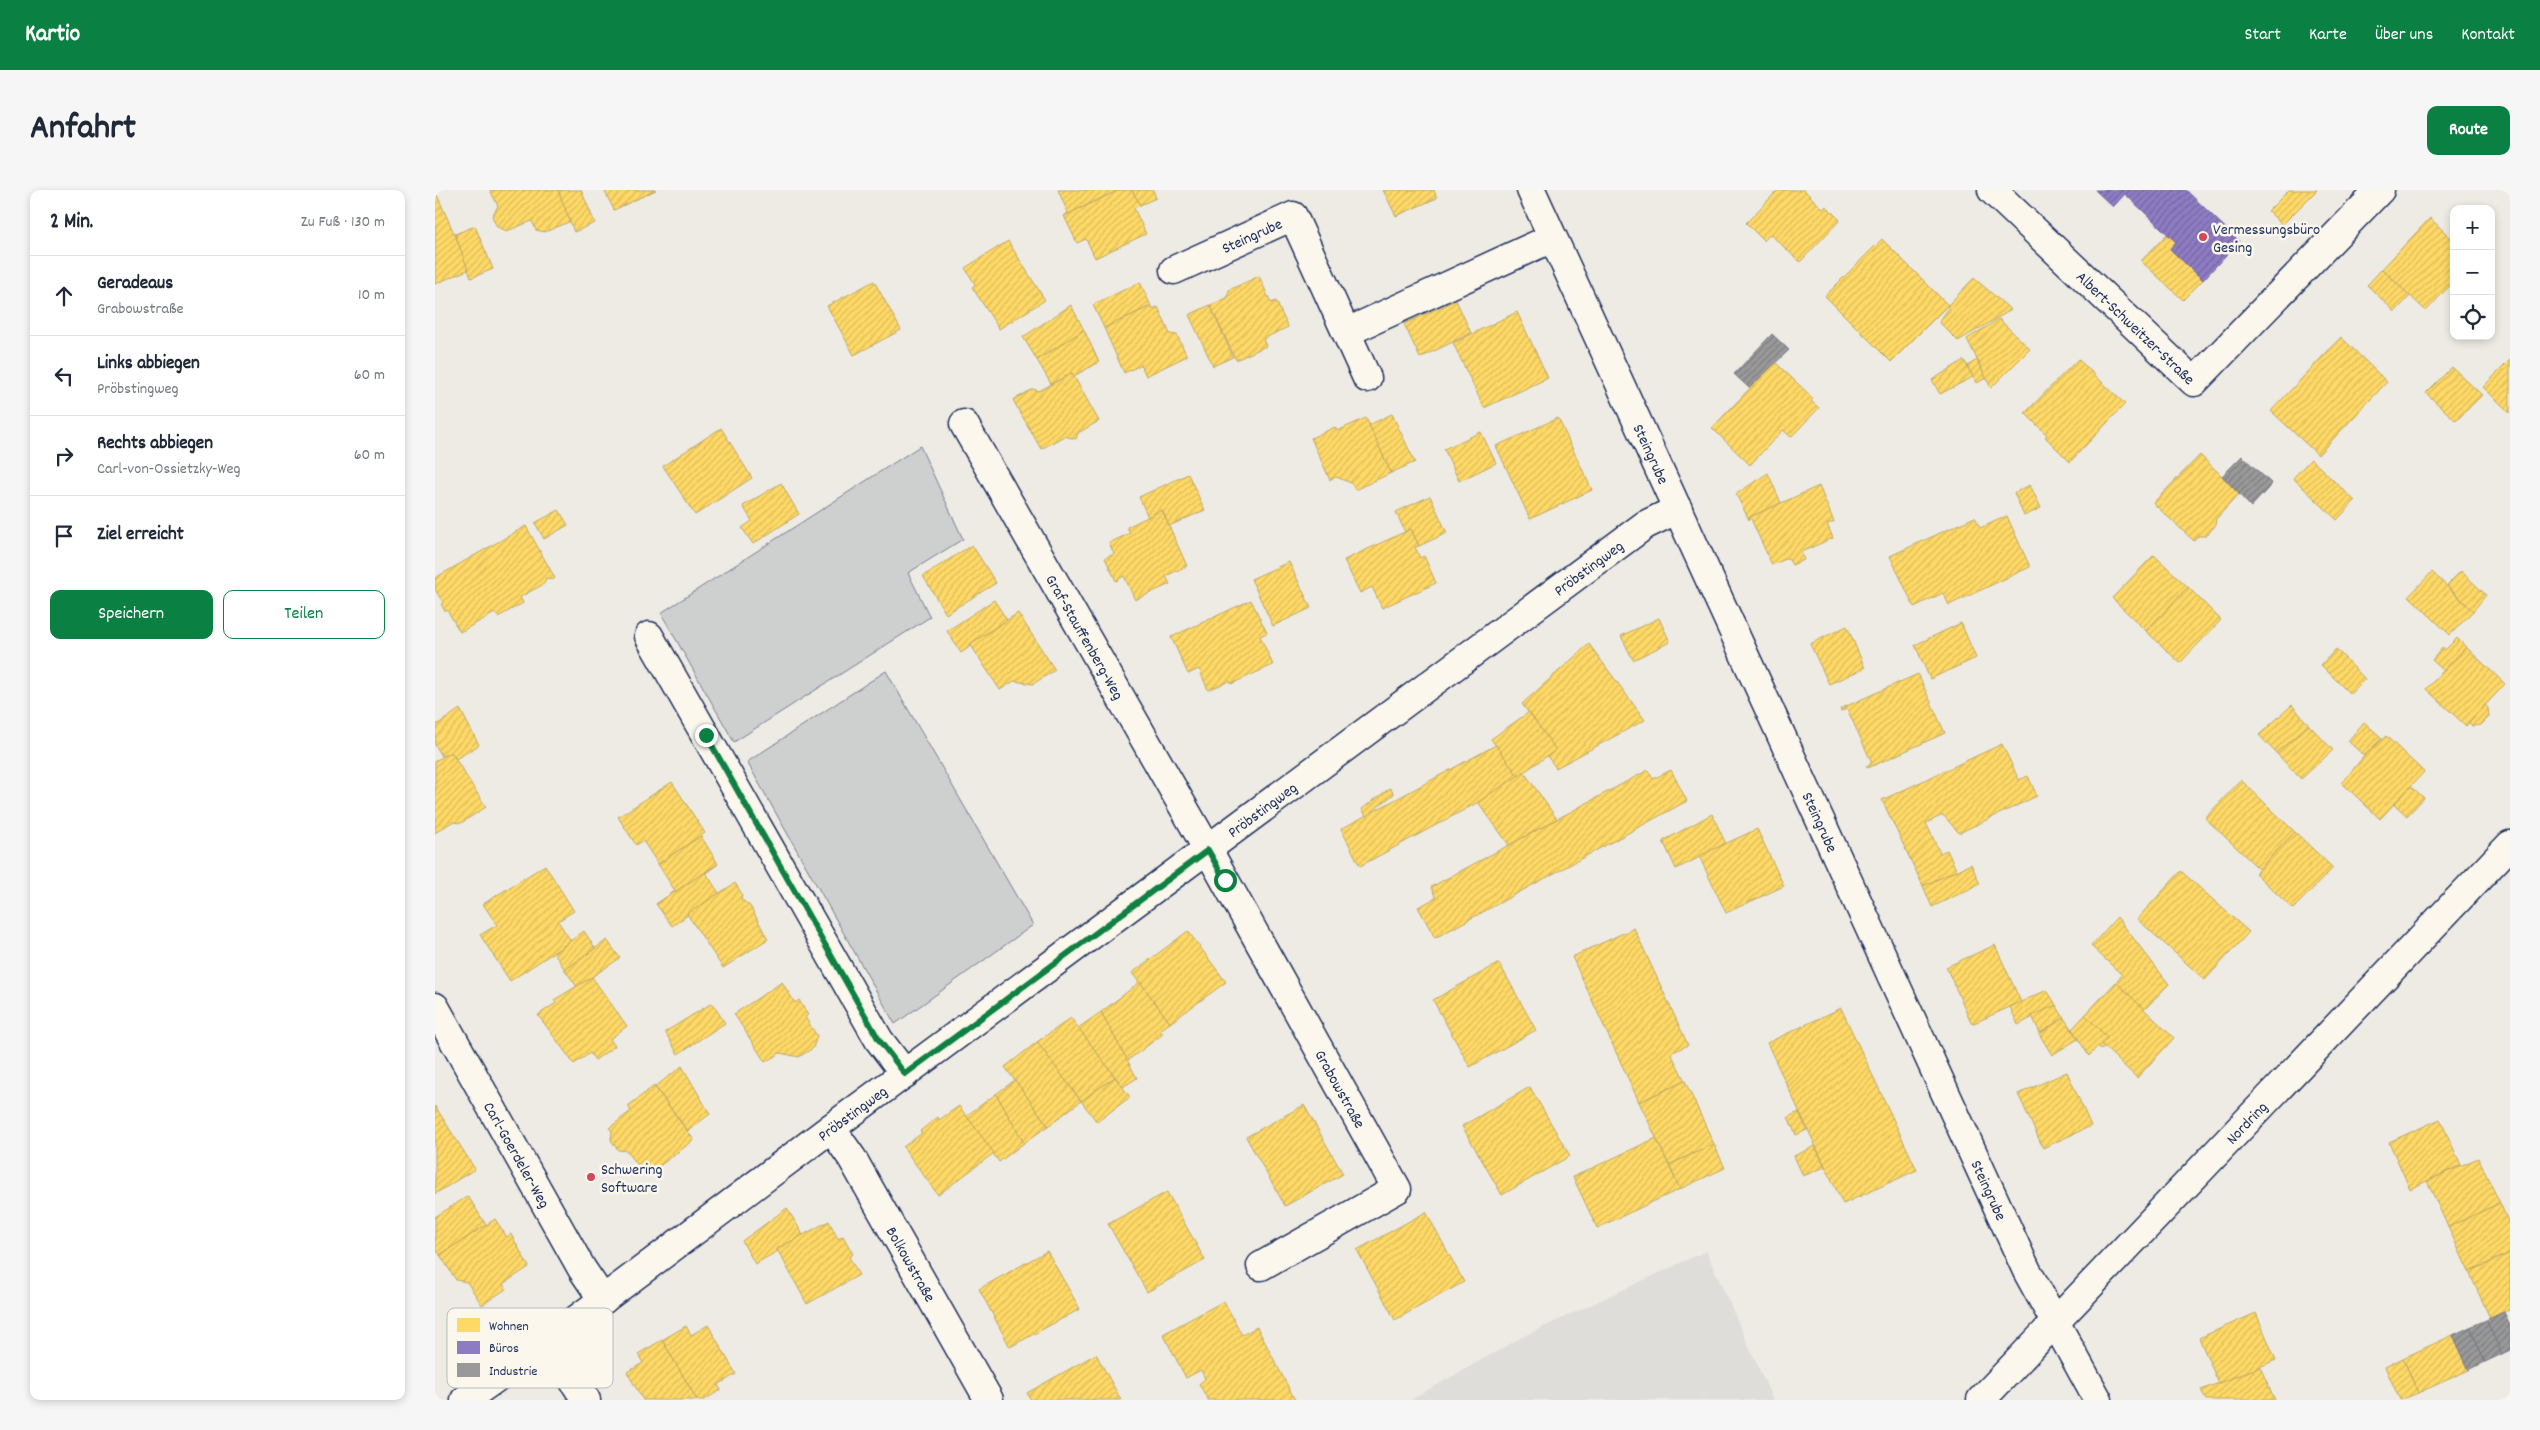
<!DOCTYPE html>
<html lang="de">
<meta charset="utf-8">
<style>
:root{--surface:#fff;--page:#f6f6f7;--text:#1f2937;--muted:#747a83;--line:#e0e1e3;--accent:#0b8043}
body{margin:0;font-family:Dekko,sans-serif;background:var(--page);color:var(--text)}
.controls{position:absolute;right:15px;top:15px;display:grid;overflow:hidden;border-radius:10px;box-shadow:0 2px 8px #0003}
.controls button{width:45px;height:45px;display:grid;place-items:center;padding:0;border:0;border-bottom:1px solid var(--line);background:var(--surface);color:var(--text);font:25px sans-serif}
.stop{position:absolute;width:15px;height:15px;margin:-11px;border:4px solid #0b8043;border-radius:50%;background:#fff}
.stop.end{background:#0b8043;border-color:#fff;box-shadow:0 1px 5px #0008}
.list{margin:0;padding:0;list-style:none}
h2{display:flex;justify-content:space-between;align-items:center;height:65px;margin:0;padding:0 20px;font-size:21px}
h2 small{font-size:16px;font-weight:400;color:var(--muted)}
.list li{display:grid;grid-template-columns:32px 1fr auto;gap:15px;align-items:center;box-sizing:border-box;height:80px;padding:0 20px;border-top:1px solid var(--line)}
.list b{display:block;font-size:19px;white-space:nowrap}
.list p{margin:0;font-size:16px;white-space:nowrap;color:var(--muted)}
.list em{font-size:16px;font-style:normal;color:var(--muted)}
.actions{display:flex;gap:10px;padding:15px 20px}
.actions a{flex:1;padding:11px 0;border:1px solid var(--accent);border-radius:10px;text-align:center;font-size:18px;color:var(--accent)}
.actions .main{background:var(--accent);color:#fff}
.icon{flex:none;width:28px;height:28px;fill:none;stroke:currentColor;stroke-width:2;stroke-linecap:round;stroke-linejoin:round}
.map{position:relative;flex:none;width:2075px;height:1210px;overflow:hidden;border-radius:10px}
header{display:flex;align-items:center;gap:30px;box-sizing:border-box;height:70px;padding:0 25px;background:var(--accent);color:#fff}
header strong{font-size:24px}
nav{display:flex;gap:28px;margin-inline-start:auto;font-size:18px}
.intro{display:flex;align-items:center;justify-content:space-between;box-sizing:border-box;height:120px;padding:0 30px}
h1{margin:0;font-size:35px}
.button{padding:12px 22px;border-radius:10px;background:var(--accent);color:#fff;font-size:18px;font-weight:700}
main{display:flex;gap:30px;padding:0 30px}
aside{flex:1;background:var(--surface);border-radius:10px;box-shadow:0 2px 8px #0003}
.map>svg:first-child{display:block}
.built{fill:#deddda}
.grass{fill:#cecfcf;stroke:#747f96}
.homes{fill:url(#homes-hatch);stroke:#bba664}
.offices{fill:url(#offices-hatch);stroke:#6c65a5}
.industry{fill:url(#industry-hatch);stroke:#737987}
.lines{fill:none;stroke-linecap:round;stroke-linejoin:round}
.minor-casing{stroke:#1b2f5e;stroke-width:31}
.major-casing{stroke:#1b2f5e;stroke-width:31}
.minor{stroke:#fbf7ec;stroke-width:28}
.major{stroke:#fbf7ec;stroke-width:28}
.route{stroke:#0b8043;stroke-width:6}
.poi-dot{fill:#d1495b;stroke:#fbf7ec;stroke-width:2}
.labels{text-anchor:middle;stroke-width:5;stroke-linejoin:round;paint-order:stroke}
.poi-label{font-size:16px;fill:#1b2f5e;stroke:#fbf7ec;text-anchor:start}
.street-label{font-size:16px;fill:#1b2f5e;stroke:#fbf7ec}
.key{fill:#fbf7ec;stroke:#b8bbc1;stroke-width:1}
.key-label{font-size:14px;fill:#1b2f5e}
</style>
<header>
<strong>Kartio</strong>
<nav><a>Start</a><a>Karte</a><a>Über uns</a><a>Kontakt</a></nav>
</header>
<div class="intro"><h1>Anfahrt</h1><a class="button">Route</a></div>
<main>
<aside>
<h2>2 Min.<small>Zu Fuß · 130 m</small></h2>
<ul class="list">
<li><svg class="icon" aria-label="ahead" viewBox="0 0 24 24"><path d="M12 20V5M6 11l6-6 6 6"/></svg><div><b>Geradeaus</b><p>Grabowstraße</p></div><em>10 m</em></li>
<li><svg class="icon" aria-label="left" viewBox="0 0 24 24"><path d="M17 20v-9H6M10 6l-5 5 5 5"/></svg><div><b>Links abbiegen</b><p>Pröbstingweg</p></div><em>60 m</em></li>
<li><svg class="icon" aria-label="right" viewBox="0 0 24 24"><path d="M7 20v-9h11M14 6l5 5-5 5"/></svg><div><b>Rechts abbiegen</b><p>Carl-von-Ossietzky-Weg</p></div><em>60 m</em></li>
<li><svg class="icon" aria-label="arrive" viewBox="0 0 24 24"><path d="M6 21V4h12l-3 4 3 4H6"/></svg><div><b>Ziel erreicht</b></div></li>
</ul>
<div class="actions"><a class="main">Speichern</a><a>Teilen</a></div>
</aside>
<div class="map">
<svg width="2075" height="1210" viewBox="0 0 2075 1210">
<defs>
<pattern id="homes-hatch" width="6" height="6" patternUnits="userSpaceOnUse" patternTransform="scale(1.25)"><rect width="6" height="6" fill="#ffd966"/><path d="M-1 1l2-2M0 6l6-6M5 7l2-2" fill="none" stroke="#dabb5b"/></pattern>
<pattern id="offices-hatch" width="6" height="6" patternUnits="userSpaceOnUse" patternTransform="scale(1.25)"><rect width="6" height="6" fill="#8e7cc3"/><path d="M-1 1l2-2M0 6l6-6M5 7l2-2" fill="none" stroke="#7366a2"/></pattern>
<pattern id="industry-hatch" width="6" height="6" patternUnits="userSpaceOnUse" patternTransform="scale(1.25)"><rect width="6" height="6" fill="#999"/><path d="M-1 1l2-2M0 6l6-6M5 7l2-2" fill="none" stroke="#7c7d80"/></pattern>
</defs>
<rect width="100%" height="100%" fill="#eeebe4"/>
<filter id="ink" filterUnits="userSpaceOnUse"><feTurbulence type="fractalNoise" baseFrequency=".02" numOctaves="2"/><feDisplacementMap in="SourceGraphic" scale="10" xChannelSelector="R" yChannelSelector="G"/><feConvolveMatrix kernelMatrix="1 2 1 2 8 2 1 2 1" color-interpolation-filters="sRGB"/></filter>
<g filter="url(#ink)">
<polygon class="built" points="1271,1061 1338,1210 975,1210 1089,1146"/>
<g class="grass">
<polygon points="485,256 528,349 473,383 495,427 299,552 226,423"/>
<polygon points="451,481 598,735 460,834 312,572"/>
</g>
<g class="homes">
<polygon points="55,0 123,0 136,31 110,42 101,40 97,31 72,41 62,37 57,26 63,16"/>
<polygon points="123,0 146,0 160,33 139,42"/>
<polygon points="169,0 221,0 179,20"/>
<polygon points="623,0 684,0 629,26 633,23"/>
<polygon points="684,0 697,0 705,15 699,18 711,44 660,68 651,49 642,53 629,26"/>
<polygon points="697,0 718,0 721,8 705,15"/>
<polygon points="948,0 999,0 1002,8 961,26"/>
<polygon points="1343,0 1369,0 1388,19 1391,16 1405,30 1365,72 1335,44 1329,51 1311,33"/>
<polygon points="1854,0 1882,0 1847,35 1833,21"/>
<polygon points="2,5 35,79 0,94 0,6"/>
<polygon points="1995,28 2019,51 2019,91 1991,121 1947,79"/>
<polygon points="40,36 58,79 36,88 20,44"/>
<polygon points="1732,44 1741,52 1735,59 1768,90 1748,110 1706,71"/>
<polygon points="1447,49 1513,115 1456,172 1390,106"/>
<polygon points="573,51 610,110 564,139 537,97 540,94 530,78"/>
<polygon points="1947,79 1975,106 1960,122 1932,95"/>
<polygon points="824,86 836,113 841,111 853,137 828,149 831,156 801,170 775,115 792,108 794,100"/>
<polygon points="1539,88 1576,120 1523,151 1504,132 1513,119 1513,115"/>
<polygon points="439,91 466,140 419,165 392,116"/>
<polygon points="705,92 716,116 669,138 658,115"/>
<polygon points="1021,110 1036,143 985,168 969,134"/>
<polygon points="636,115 649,140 602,170 588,147"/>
<polygon points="775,115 798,167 778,176 754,125"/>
<polygon points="716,116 717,119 723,117 735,144 742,145 752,166 711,186 706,175 689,183 669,138"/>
<polygon points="1082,122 1113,188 1049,218 1018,153"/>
<polygon points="1564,129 1595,159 1556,198 1532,149"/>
<polygon points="649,140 664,172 639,186 637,183 616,194 602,170"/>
<polygon points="1906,147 1952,192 1883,265 1836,221"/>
<polygon points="1643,169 1690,214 1635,272 1610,247 1612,245 1590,223"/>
<polygon points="1529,170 1538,187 1505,204 1497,190"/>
<polygon points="1542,170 1551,188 1542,193 1532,176"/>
<polygon points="2075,170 2075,223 2048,197"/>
<polygon points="1340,172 1378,208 1376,211 1384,218 1356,247 1348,240 1315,275 1277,238"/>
<polygon points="2017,177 2047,205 2021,231 1991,203"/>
<polygon points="637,183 664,231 643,243 641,249 629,246 606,259 578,210 598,199 604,201"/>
<polygon points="957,224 980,272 956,283 934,235"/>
<polygon points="931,228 956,283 920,300 916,293 901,287 895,290 876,248 900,237 902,241"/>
<polygon points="1123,228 1157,300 1095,329 1061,256"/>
<polygon points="286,238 317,288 260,325 228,276"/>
<polygon points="1046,242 1061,273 1024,291 1009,259"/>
<polygon points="1765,265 1805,303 1781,329 1780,336 1771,346 1763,346 1759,351 1718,313"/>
<polygon points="1876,269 1920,311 1902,330 1858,288"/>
<polygon points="1333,283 1346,313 1315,327 1314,330 1301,304"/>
<polygon points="753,284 770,320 734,336 727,320 713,327 704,307"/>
<polygon points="346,293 364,324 318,354 307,338 317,331 308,316"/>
<polygon points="1595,295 1606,318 1589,326 1579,303"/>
<polygon points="1384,296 1399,332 1392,334 1398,348 1366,362 1369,370 1357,375 1353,368 1337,375 1315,327"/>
<polygon points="995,306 1012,343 984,356 976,339 970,342 961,322"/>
<polygon points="124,320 133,335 109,349 100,333"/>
<polygon points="727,320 752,376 731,386 735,394 700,410 689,386 681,391 670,368 679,364 674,353 695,343 692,337"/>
<polygon points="1572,326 1595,377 1514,415 1508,403 1479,417 1455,366 1540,327 1545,338"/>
<polygon points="91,336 120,388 117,390 111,388 109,394 85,407 88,413 63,427 60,423 25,442 12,420 10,421 6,414 8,413 0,399 0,388"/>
<polygon points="976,339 984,356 980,357 985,368 989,366 1001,393 947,418 937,397 925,403 909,370"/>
<polygon points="537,355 561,393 511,424 488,386"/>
<polygon points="1719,365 1753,397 1711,441 1677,408"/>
<polygon points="854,372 876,418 838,436 816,389"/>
<polygon points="2026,381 2051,405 2038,421 2012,395"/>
<polygon points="1997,382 2038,421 2015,445 1974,406"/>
<polygon points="1753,397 1786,430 1745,473 1711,441"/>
<polygon points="559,410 572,430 535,454 536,456 526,463 512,441"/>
<polygon points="816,410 832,443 825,446 838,475 796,494 795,491 773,500 764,479 753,484 736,447"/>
<polygon points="583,423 620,480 598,494 579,491 565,500 535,454"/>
<polygon points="1224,428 1235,452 1198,470 1186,446"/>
<polygon points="1526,433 1541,468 1495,489 1480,455"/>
<polygon points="1412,436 1430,478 1394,494 1375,454"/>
<polygon points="2022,448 2031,457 2009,481 1997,470 2008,457 2010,460"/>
<polygon points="1154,454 1210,530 1121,578 1112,566 1121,560 1087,514"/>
<polygon points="2031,457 2070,494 2031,536 1991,499"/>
<polygon points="1901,459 1930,489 1915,504 1886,475"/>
<polygon points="1483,484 1510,543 1433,578 1431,576 1437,573 1412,519 1406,521 1405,519"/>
<polygon points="1857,515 1874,535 1841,563 1824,545"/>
<polygon points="2050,515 2053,518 2054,527 2046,535 2037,536 2034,532"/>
<polygon points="25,519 44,555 21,569 16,562 7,566 0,555 0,536"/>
<polygon points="1094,522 1121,560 1083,586 1056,549"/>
<polygon points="1929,532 1947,548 1929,566 1913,551"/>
<polygon points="1874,535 1898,560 1866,589 1841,563"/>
<polygon points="1951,546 1989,582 1945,629 1907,593 1929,566"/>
<polygon points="1567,554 1584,590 1593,586 1602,606 1524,643 1508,625 1491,633 1505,663 1512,660 1522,681 1488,696 1447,610"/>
<polygon points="1061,555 1083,586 1053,607 925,676 906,639"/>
<polygon points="16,562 51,617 26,633 17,632 0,643 0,571"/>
<polygon points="1213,580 1218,589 1236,580 1252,611 1000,748 983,717 1001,708 996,697"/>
<polygon points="1089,582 1122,629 1074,655 1043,612"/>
<polygon points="1806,590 1860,642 1824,679 1770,628"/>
<polygon points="237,592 270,643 223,674 208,651 201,655 183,627"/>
<polygon points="1976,596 1989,608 1972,626 1959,614"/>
<polygon points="955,598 959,604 931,626 927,619"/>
<polygon points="1277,624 1291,654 1241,679 1228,651"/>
<polygon points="1322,639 1349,696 1291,723 1264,666"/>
<polygon points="1860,642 1898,678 1858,719 1820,683"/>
<polygon points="266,646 283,674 221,714 240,701 223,674"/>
<polygon points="283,674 271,683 284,703 237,736 221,714"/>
<polygon points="1536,674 1545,694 1497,717 1488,696"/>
<polygon points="110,675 139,721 123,731 136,751 75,791 45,745 62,735 48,714"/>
<polygon points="1746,681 1814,742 1770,790 1702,729"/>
<polygon points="300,693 307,704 306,709 315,716 333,749 288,778 252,724"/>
<polygon points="1682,727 1734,794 1709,820 1681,792 1687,785 1656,756"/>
<polygon points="1199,738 1253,855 1236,863 1250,891 1204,912 1137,767"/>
<polygon points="149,741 160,758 130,780 119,763"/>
<polygon points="753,741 791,792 735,833 697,783"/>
<polygon points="172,750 185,768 142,797 130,780"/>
<polygon points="1560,755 1586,812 1537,834 1511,777"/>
<polygon points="1064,773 1101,840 1035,877 998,810"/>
<polygon points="157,787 192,836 175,849 180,856 160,870 155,863 139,874 103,825 121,813 119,810"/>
<polygon points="347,792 360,813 364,810 373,825 370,827 382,846 378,858 364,867 345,863 330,872 299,824"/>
<polygon points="705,792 735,833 725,840 728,844 692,871 666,822"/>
<polygon points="1681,792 1739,848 1702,888 1666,854 1672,847 1650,825"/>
<polygon points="1612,800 1621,815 1583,835 1575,817"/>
<polygon points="277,813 290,833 243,864 230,842"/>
<polygon points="1621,815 1629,828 1605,843 1597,826"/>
<polygon points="1406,818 1482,980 1408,1014 1332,853"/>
<polygon points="666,822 702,888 688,897 643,838"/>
<polygon points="1650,825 1672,847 1666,854 1669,856 1666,860 1663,856 1654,866 1637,839"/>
<polygon points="636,828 680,887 646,911 602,852"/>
<polygon points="1629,828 1643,849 1617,865 1604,844"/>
<polygon points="602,852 646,911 613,936 570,877"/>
<polygon points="247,876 275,924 253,941 220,897"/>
<polygon points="1632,882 1656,936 1608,958 1583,904"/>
<polygon points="680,887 695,907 662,932 646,911"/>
<polygon points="580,890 613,936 589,953 561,904"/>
<polygon points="1250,891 1279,954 1234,975 1204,912"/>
<polygon points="219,896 259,950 211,986 192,961 183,960 176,950 177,941 174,938 196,921 193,916"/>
<polygon points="1095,897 1135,966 1067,1005 1027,936"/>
<polygon points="561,904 589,953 564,972 531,926"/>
<polygon points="869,915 908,984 850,1016 811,947"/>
<polygon points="0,916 40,979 0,1004"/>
<polygon points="524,916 559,963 503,1005 468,957 487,943 485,941 503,927 504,930"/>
<polygon points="1364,922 1372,940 1361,945 1353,927"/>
<polygon points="2005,929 2026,975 1975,999 1954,952"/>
<polygon points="1221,948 1245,999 1162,1038 1138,987"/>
<polygon points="1279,954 1290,978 1245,999 1234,975"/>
<polygon points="1380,956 1390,977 1368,986 1359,966"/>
<polygon points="2043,968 2065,1013 2013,1037 1992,991"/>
<polygon points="732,1002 770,1070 712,1102 673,1034"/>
<polygon points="33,1006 51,1035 5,1065 0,1058 0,1027"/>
<polygon points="2065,1013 2075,1036 2075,1063 2034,1082 2013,1037"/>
<polygon points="352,1018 368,1045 342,1059 343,1061 320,1074 307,1051"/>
<polygon points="991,1022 1029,1092 960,1130 922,1060"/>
<polygon points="60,1029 72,1047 76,1044 94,1077 68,1094 71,1099 47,1115 32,1092 21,1090 5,1065"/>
<polygon points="394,1031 403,1049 408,1046 418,1064 414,1067 424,1085 372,1114 342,1059"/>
<polygon points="612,1061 645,1119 575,1157 544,1099"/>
<polygon points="2075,1063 2075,1119 2055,1128 2034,1082"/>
<polygon points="789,1111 807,1145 822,1137 860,1210 773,1210 764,1194 770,1189 766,1180 751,1188 728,1144"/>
<polygon points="1821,1123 1841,1170 1784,1194 1764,1148"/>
<polygon points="273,1135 301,1184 283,1195 286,1200 269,1210 262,1210 227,1150 251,1136 256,1145"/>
<polygon points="2018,1145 2034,1180 1983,1203 1968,1168"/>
<polygon points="227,1150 262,1210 208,1210 192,1182 208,1173 203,1164"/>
<polygon points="661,1164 686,1210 596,1210 592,1203"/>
<polygon points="1968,1168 1983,1203 1965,1210 1950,1177"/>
<polygon points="1825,1177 1840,1210 1771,1210 1766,1200"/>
</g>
<polygon class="offices" points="1660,0 1751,0 1804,51 1768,90 1735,59 1741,52 1690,4 1678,17"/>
<g class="industry">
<polygon points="1337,144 1354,160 1314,198 1299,184"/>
<polygon points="1807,266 1837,294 1816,317 1787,286"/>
<polygon points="2069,1122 2075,1135 2075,1160 2067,1164 2051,1130"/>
<polygon points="2051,1130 2067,1164 2050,1172 2035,1137"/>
<polygon points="2035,1137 2050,1172 2034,1180 2018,1145"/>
</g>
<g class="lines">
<defs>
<g id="minor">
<path id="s1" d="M1096,0L1592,1081L1663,1210"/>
<path id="s2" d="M1557,0L1759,192L1945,0"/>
<path id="s3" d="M739,80L858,26L932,188"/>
<polyline points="912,142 1117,48"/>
<path id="s4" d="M529,234L773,660L962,999L826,1076"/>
<polyline points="214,446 444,850 470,884"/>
<path id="s5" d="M0,817L147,1079L168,1110"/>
<path id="s6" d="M396,938L417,968L554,1210"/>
<polyline points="113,1151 151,1210"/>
<path id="s7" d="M30,1210L113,1151L396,938L1210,335L1243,319"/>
</g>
<g id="major">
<path id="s8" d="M1546,1210L2075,655"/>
</g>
</defs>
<use href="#minor" class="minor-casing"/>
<use href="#major" class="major-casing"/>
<use href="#minor" class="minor"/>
<use href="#major" class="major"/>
</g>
</g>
<g class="lines" filter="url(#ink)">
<polyline class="route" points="271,545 444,850 470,884 773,660 790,690"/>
</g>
<g class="poi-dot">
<circle cx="1768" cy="47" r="5"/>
<circle cx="156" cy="987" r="5"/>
</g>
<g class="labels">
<g class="poi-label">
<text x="1778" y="44">Vermessungsbüro<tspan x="1778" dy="18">Gesing</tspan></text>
<text x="166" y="984">Schwering<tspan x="166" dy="18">Software</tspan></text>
</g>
<g class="street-label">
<text dy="6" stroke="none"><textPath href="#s3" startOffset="85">Steingrube</textPath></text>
<text dy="6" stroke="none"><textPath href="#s2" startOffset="199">Albert-Schweitzer-Straße</textPath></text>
<text dy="6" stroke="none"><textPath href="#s1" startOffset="290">Steingrube</textPath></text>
<text dy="6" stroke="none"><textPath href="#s7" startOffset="1398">Pröbstingweg</textPath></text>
<text dy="6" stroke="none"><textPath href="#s4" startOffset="245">Graf-Stauffenberg-Weg</textPath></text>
<text dy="6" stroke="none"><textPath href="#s7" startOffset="992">Pröbstingweg</textPath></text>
<text dy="6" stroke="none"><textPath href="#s1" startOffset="695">Steingrube</textPath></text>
<text dy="6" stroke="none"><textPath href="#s4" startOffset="764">Grabowstraße</textPath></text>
<text dy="6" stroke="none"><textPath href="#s7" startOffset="482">Pröbstingweg</textPath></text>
<text dy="6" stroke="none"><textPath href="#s8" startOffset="384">Nordring</textPath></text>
<text dy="6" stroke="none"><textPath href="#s5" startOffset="169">Carl-Goerdeler-Weg</textPath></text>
<text dy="6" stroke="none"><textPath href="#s1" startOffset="1100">Steingrube</textPath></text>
<text dy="6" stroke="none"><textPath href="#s6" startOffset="158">Bolkowstraße</textPath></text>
</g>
</g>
<rect x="12" y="1118" width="166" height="80" rx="8" class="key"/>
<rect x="22" y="1128" width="23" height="14" fill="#ffd966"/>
<rect x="22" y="1151" width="23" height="13" fill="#8e7cc3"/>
<rect x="22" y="1173" width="23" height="14" fill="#999"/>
<g class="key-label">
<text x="54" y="1140">Wohnen</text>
<text x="54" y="1162">Büros</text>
<text x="54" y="1185">Industrie</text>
</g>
</svg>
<div class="controls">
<button>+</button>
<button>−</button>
<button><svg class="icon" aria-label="locate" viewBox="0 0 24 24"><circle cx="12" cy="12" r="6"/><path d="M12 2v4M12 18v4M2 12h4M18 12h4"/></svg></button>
</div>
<div class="stop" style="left:790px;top:690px"></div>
<div class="stop end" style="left:271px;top:545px"></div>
</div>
</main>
